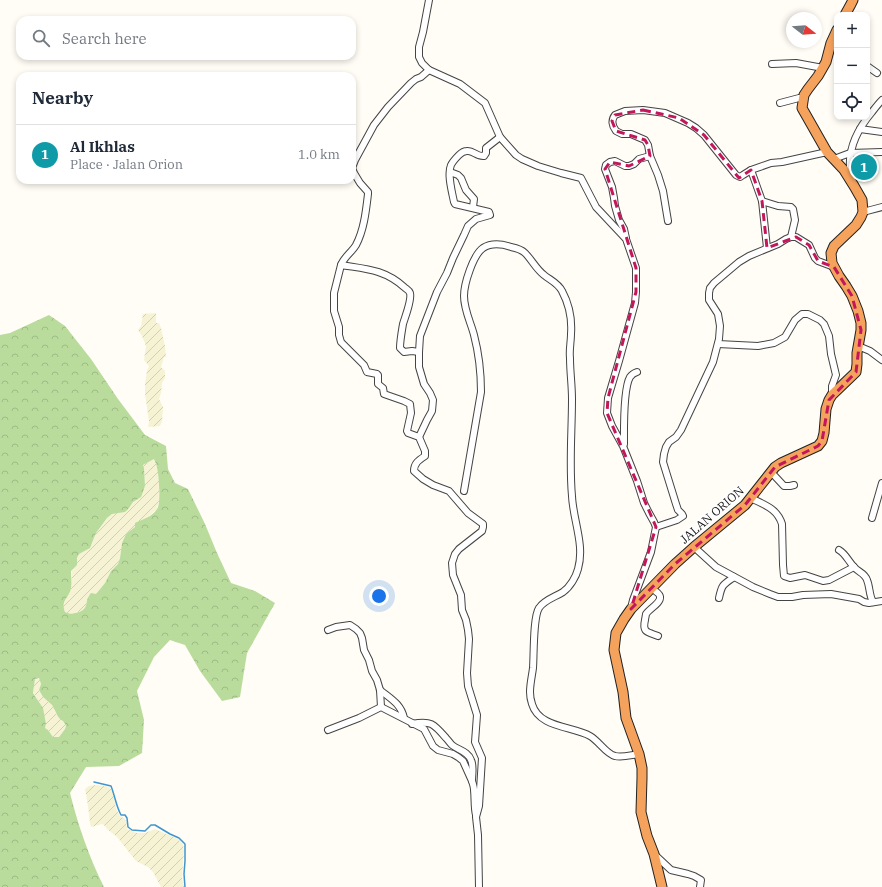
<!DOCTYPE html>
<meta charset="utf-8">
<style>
:root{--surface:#fff;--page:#f6f6f7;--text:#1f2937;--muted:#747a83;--line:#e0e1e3;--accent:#b45309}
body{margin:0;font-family:"IBM Plex Serif",serif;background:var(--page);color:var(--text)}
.controls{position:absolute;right:12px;top:12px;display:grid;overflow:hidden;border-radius:8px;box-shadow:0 2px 6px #0003}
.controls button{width:36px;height:36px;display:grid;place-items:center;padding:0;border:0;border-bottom:1px solid var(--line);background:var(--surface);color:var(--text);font:20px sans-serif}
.compass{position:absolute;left:786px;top:12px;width:36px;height:36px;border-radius:50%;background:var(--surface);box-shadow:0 2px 6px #0003;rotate:107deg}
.you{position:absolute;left:379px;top:596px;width:14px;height:14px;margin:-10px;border:3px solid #fff;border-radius:50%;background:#1a73e8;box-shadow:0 0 0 6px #1a73e833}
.badge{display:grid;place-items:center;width:26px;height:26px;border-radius:50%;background:var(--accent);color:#fff;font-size:13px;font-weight:700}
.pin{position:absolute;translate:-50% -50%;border:2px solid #fff;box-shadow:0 1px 4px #0006}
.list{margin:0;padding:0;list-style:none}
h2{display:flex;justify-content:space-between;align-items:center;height:52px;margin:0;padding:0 16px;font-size:17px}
h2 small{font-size:13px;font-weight:400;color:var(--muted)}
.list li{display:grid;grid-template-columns:26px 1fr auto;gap:12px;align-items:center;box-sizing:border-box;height:60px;padding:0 16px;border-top:1px solid var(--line)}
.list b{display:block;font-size:15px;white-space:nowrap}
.list p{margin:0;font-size:13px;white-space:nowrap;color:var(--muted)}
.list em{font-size:13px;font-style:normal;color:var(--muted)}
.icon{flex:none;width:22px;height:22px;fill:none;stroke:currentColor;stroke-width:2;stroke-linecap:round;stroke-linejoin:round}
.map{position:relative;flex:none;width:882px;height:887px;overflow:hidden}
.search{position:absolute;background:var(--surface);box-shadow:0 2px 6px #0003;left:16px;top:16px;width:340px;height:44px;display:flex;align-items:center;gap:10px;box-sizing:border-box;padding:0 14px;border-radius:12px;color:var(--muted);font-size:15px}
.panel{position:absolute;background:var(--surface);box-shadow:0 2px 6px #0003;left:16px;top:72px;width:340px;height:112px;border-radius:12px}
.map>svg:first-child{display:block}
.farmland{fill:url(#farmland-furrows)}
.forest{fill:url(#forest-crowns);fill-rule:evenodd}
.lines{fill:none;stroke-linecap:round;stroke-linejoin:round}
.stream{stroke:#3f96cf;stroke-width:1.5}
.minor-casing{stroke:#444;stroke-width:8}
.highway-casing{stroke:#222;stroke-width:11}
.minor{stroke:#fff;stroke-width:6}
.highway{stroke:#f5a25d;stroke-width:9}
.marked{fill:none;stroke:#c2185b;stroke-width:3;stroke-dasharray:8 5;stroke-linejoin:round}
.labels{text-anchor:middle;stroke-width:4;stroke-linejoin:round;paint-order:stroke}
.street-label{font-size:12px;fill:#111;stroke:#fff}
</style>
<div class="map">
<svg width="882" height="887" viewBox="0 0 882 887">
<defs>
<pattern id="farmland-furrows" width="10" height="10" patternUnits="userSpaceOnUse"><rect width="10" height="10" fill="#f6f3d4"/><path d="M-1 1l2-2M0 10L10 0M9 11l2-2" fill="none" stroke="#d2cfb5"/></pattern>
<pattern id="forest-crowns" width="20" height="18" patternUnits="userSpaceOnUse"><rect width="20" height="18" fill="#b9dc9c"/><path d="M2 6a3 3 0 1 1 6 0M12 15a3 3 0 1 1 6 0" fill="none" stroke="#9ebc85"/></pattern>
</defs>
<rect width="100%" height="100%" fill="#fffdf5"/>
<g class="farmland">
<polygon points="156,313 156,323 159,323 161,328 165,346 166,357 164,357 161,367 165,371 165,378 162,383 161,393 159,399 163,407 162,421 160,426 148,427 149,422 145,393 145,384 147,371 149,366 144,360 146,346 142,336 138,330 141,326 143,314"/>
<polygon points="154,459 158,469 159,481 159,501 157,509 148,517 142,521 138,521 135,527 126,534 122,543 120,558 118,564 111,571 105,583 96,594 89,595 85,608 83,611 70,614 65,612 63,607 65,600 71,589 72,571 79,554 84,551 92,544 96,533 107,518 112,514 131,505 133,502 135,500 145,486 144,468 143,465"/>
<polygon points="39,678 41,684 39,690 43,697 52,705 59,718 65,722 66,726 65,729 59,737 53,737 48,730 45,728 46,724 39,702 33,692 35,679"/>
<polygon points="96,785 106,786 110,788 113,793 116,808 119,815 126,820 127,829 137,833 145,833 155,829 178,839 183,844 184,851 182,877 184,887 161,887 153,872 148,867 136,861 121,842 117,837 107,829 104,825 102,824 91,827 90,823 88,806 86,794 85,789 89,786"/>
</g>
<path class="forest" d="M49,315L65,326L91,359L118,399L145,435L166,446L168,469L175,483L188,489L205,524L217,553L231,583L255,591L275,603L247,653L240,697L222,701L200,671L185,645L170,640L154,657L137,691L144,720L142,753L119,766L86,767L70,793C78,825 89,857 104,887H0V335L10,333ZM154,459C155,462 157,465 157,468C159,474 161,505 157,509C152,517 143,519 135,523V527L126,534L122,543L120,558L118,564L111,571L105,583L96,594L91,593C83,602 91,610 75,613C71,614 69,614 65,612C60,600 70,597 71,588C72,582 71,577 71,571L77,565V558L79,554L90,548L96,533L107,518L112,514L125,512L129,508L133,502L141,497L145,486L144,468L143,465ZM39,678L41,684L39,690L43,697L52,705L59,718L64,722L66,726L65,729L59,737H53L48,730L45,728L46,724L43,708L33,693L35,679Z"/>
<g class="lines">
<path class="stream" d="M94,782L111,786C115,796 116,806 121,815H125L127,818L128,827L132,830L145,831L151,825H155L170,834L179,838L185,844V861L184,874L185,887"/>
<defs>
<g id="minor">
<polyline points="429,0 423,32 419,47 419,57 422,63 429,70 460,84 485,103 500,137 516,155 522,159 538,166 561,173 581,178 596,207 626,239 636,268 636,292 635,303 619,361 608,398 607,413 612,426 623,446 637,481 644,503 649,513 654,522 656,527 651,552 633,600 631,608"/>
<polyline points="772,64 796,63 823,68"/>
<polyline points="867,66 877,73"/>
<path d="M429,70L421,77L416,79L411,83L388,107L374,125L355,160L352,168L354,173L360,183L368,192V194C366,211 364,230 356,245C352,252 344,257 341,265L334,293V311L339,327V335L341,342L364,365L367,372L377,374L378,375V384L383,388L384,394L404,401L410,404L411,413L407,431L408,433L419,437L425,451V456C419,460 414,463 414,471L423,479L433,485L449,491L468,513L483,524V527L482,531L459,549L455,554L452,563L453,575L461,595L462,610L466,620L468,630L469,639L467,673L468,686L477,715L475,742L482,758L479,806L476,817L478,835L479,887"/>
<polyline points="780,103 799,98 804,98"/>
<polyline points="860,129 882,132"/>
<polyline points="834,159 850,153 882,152"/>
<polyline points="751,170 762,201 767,248"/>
<polyline points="450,172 458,175 461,178 466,190 474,199 473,207"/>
<path d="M852,179C845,154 856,131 872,112C875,108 878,104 882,100"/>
<polyline points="762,201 778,206 791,207 793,209 795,220 791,237"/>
<polyline points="863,212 882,207"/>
<path d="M668,221L663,191L658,175L650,156L648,145L645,140L631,134H622L616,131C612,126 611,120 615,115L625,111L643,110L665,113L688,123L696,128L704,135L736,175L740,177L743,175L751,170L771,163L782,162L827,152"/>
<polyline points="626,238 624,229 619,220 615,206 614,198 612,187 605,169 606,165 610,162 615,161 625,166 629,166 634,164 639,159 650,156"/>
<path d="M341,265C365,269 384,269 404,287C406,289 409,290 410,293C412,300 405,317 403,324C402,330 400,341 400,348L404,352L412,351L419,352"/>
<polyline points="718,344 758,346 774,343 785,337 795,320 802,314 808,314 820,320 824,324 829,336 831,354 836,375 832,386 832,395"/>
<polyline points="858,346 870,351 882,360"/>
<path d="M419,437L427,420L432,411L433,400L430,393L424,384L419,367V352L420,336L437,292L447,273L453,258L464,235L468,226L476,219L490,215L489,212L455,204L454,202C452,192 447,174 451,165C453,161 456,158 459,155C461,153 463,151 467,151C473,150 477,157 484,156L486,153V148L500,137"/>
<path d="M624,444C624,429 623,389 630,377C632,374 634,373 637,372"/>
<polyline points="771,472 784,486 790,486 794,485"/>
<path d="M464,491L481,392C481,373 479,354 474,335C471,323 464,310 464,296C464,284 473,255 483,248C491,243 502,244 511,247C516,248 521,249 525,253C532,260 536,269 544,275C550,280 558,283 562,291C569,304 572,320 571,334C571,342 569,350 570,358C570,372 572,385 572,399C572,431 569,464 572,496C573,520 585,545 578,569C576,577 570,587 563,592C555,597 544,600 539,608C533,617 534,655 533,668C532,676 530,684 530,692C530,696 531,701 532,704C539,728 572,726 590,736C599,741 606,754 615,756C622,758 631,755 639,754"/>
<path d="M751,498C764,505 777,508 782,524L783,565L784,576L790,578L805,575L823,581L829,580L854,567"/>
<polyline points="872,518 882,483"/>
<polyline points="656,527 677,520 683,516 682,514 678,510 676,504 663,462 664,454 666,447 669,442 676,437 681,430 713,362 719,339 720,326 718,314 709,300 709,293 710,288 714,283 739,262 749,256 778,244 786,239 791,237 796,237 809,245 815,258 818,261 834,267"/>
<polyline points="694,547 716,567 753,587 770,594 778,597 792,597 803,595 831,594 859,599 864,602 869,603 882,601"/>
<path d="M839,550C846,554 848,561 854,567C858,572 865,573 867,580C870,587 869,595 873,602"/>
<path d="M652,588C654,591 660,593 660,597C661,603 649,609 646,614C646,615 645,619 645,620C642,633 648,632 658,636"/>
<path d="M719,598C722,584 723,585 734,577"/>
<polyline points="328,630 336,627 350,625 356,629 360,633 362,638 364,650 369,660 372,671 377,680 380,690 381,707"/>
<path d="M380,690C391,699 401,704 404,718"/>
<path d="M412,724C431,720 434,724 446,738C448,740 450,743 452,745C458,750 468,751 471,760C474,766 472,774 472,781C473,784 474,787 474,790C475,799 474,807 476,815"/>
<polyline points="328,730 359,718 381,707 424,729 433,746 438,750 453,754 458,757 463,761 472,781"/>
<polyline points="655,855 671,870 688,874 694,876 701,880 700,887"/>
</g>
<g id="highway">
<polyline points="845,15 851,4 853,0"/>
<polyline points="662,887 654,854 647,836 641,812 642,778 642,768 639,754 626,718 623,692 614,650 616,633 624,619 631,609 675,564 694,547 745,505 775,467 781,463 818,446 822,441 824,433 826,409 829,400 832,395 856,372 857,364 857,353 861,330 861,323 858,311 852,296 846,286 839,276 832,263 831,253 834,246 856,225 861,217 863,212 862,200 854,186 844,170 827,152 802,108 804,95 808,89 818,76 826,62 831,43 837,30"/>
</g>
</defs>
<use href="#minor" class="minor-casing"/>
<use href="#highway" class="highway-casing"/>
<use href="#minor" class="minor"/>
<use href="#highway" class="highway"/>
</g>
<path class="marked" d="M643,110L679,118L704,135L739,178L751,170L762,201L767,248L796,237L809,245L818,261L834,267L852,296L861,330L856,372L829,400L822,441L818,446L775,467L745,505L675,564L631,609L656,527L607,413L608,398L636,292V268L605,169L610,162L629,166L650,156L648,145L645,140L616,131L612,121L615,115Z"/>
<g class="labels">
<g class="street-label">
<text transform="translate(712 515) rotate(-41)" y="4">JALAN ORION</text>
</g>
</g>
</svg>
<div class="controls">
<button>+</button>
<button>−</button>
<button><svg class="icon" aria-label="locate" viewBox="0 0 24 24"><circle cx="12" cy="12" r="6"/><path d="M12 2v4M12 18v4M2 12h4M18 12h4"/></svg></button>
</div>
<svg class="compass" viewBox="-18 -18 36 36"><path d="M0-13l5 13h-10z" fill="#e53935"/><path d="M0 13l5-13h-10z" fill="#747a83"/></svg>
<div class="you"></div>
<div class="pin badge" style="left:864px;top:167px;background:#0f9aa8">1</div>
<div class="search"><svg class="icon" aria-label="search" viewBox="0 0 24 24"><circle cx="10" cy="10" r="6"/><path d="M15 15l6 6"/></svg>Search here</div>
<section class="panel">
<h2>Nearby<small></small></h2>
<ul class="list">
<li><span class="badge" style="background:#0f9aa8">1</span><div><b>Al Ikhlas</b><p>Place · Jalan Orion</p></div><em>1.0 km</em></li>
</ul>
</section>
</div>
